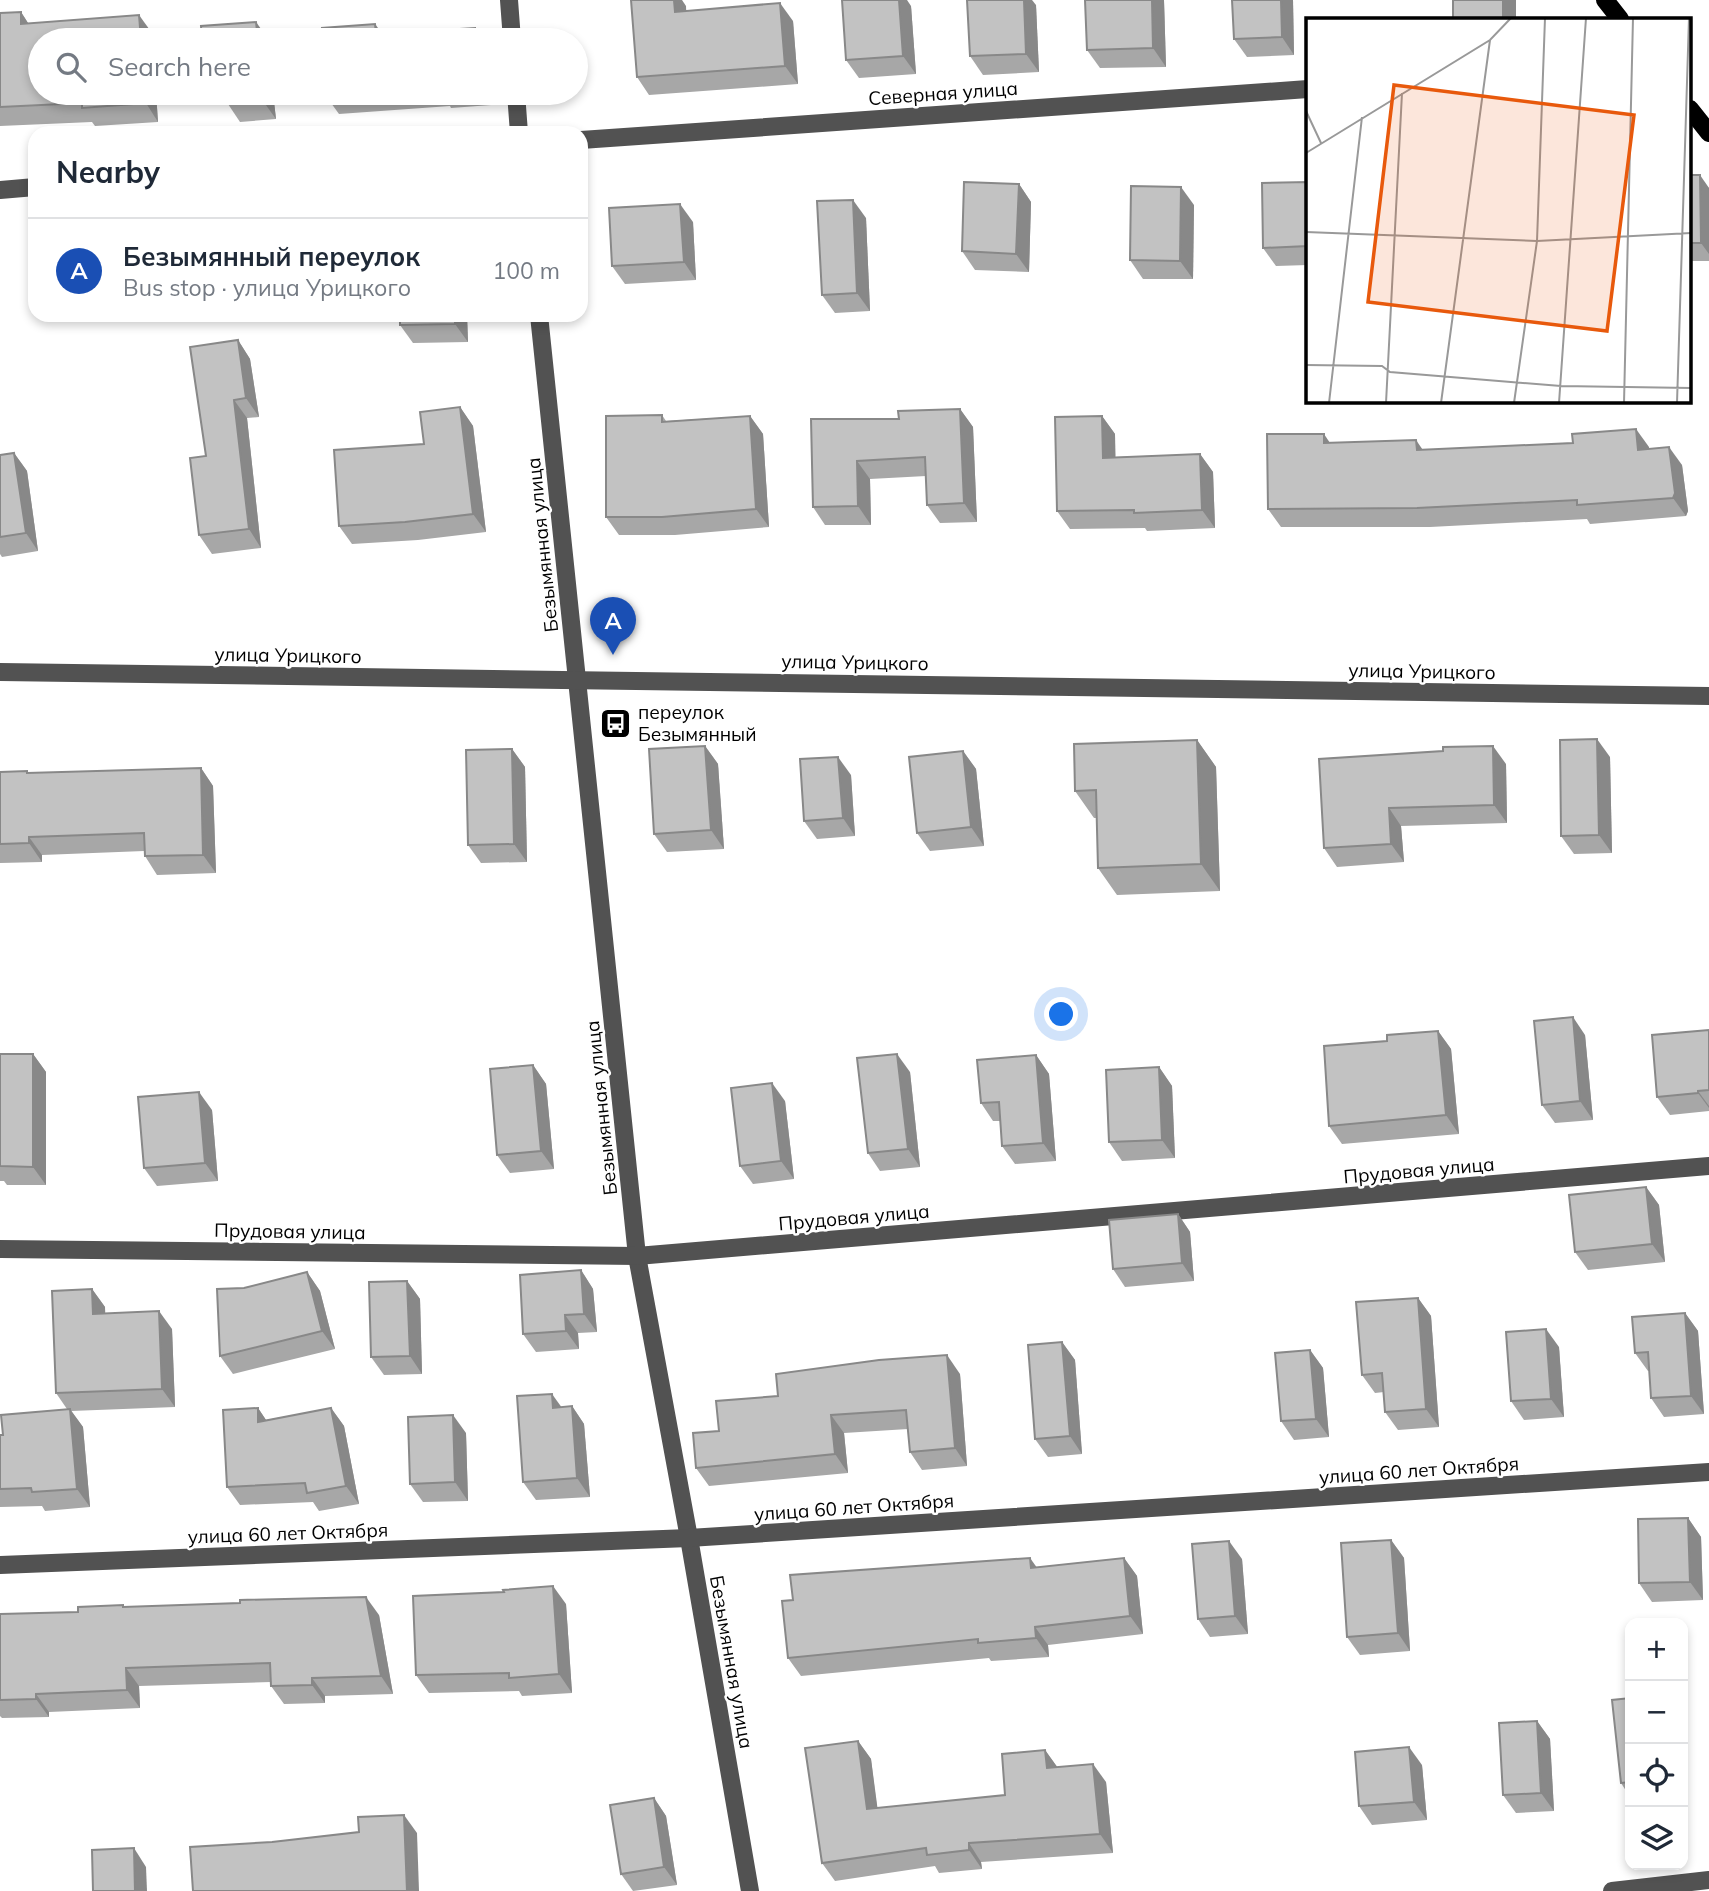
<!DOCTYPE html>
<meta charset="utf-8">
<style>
:root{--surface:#fff;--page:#f6f6f7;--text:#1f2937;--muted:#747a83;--line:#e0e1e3;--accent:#000}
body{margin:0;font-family:Mulish,sans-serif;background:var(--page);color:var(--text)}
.controls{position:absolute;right:21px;bottom:21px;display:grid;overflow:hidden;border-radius:14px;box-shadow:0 4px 10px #0003}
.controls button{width:63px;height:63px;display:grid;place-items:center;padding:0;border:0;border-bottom:2px solid var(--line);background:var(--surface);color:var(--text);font:35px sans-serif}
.you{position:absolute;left:1062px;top:1015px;width:24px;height:24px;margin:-18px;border:5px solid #fff;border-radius:50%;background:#1a73e8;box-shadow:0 0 0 10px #1a73e833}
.badge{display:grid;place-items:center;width:46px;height:46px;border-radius:50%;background:var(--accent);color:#fff;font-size:23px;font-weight:700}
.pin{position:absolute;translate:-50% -58px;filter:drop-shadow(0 2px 4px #0008)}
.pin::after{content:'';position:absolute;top:37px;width:24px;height:21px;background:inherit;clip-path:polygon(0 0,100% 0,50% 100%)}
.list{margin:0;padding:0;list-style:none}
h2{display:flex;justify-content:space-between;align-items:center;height:91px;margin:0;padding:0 28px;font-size:30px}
h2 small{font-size:23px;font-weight:400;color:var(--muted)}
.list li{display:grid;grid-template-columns:46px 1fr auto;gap:21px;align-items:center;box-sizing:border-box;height:105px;padding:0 28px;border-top:2px solid var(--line)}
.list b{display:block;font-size:26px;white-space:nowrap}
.list p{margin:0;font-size:23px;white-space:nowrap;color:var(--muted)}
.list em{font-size:23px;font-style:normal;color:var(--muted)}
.icon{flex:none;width:38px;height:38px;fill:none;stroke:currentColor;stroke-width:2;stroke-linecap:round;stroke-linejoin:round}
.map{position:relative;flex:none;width:1709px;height:1891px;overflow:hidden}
.search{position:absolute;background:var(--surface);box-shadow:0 4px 10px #0003;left:28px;top:28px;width:560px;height:77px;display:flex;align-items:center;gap:18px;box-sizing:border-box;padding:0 24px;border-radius:38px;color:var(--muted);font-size:26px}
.panel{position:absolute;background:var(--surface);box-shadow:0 4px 10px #0003;left:28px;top:126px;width:560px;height:196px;border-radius:21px}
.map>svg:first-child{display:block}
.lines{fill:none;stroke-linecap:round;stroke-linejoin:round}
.minor{stroke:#525252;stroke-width:18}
.major{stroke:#000;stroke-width:18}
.wall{fill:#a7a7a7}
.shaded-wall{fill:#888}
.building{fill:#c2c2c2;stroke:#888;stroke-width:2}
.labels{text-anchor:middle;stroke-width:5;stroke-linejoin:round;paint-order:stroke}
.street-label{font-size:19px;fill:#000;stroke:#fff}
.poi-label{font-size:19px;fill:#000;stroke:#fff;text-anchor:start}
.inset-road{fill:none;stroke:#999;stroke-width:2}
.view{fill:#e8590c;fill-opacity:0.15;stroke:#e8590c;stroke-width:3.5}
.inset-edge{fill:none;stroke:#000;stroke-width:3.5}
</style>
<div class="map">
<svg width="1709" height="1891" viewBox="0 0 1709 1891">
<rect width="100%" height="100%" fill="#fff"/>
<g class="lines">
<g class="minor">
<polyline points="509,0 512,40"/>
<polyline points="516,93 519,133"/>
<polyline points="581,140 1308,89"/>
<polyline points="0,190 35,187"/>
<polyline points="539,315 637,1256 689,1538 750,1891"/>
<polyline points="0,672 1709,696"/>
<polyline points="0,1249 637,1256 1709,1166"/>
<polyline points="0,1565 689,1538 1709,1472"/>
<polyline points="1612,1891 1709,1880"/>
</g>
<g class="major">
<polyline points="1605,0 1620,19"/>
<polyline points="1690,109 1709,133"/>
</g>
</g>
<g class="wall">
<polygon points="1164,0 1166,67 1100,68 1087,50"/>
<polygon points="1293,0 1294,55 1247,57 1234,39"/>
<polygon points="1036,5 1039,72 983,75 970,56"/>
<polygon points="686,6 686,11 793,21 798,84 649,95 637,77"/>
<polygon points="911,6 916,74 859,78 846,60"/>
<polygon points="21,12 28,23 152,33 158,122 95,126 92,122 0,126 0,13"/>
<polygon points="227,93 273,93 276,119 240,122 228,104"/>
<polygon points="326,93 490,93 491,105 451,108 450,106 339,114 326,96"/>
<polygon points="1690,175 1709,188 1709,261 1690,261"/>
<polygon points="1308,182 1308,265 1276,266 1263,248"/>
<polygon points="1019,184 1031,202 1029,272 975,270 962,251"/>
<polygon points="1194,205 1193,279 1143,279 1130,260"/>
<polygon points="866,218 870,311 835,313 822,295"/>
<polygon points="693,222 696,280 625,284 612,266"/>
<polygon points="467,315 468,342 413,343 400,325"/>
<polygon points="238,340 250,359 259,417 247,418 261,548 212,554 199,535 206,456"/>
<polygon points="460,407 473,426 486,532 418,540 352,544 339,526 424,444"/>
<polygon points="960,409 973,427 977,522 940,523 927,505 926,476 870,479 871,525 825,525 813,507 899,419"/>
<polygon points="662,415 666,421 750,416 763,434 769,527 675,535 619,535 606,517"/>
<polygon points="1102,416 1115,434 1115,457 1200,454 1213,472 1215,528 1147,531 1145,528 1070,529 1057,511"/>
<polygon points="1330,442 1423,450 1649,447 1649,449 1682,465 1688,511 1686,516 1590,524 1587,519 1430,527 1281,527 1268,509"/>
<polygon points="14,453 27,471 38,551 2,557 0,554 0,455"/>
<polygon points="1197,740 1216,767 1220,891 1117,895 1098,868 1097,818 1094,818 1075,791"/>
<polygon points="705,746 718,764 724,849 667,852 654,834"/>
<polygon points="512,749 525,767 527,862 481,863 468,845"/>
<polygon points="963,751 976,769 984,846 930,851 917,833"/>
<polygon points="1610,757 1612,853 1574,854 1561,836"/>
<polygon points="1319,759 1506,764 1507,823 1401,826 1404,862 1337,867 1324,848"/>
<polygon points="201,768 213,786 216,873 157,875 145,856 144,851 42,855 42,862 0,863 0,772 29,773"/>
<polygon points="851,775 855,836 817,839 804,821"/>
<polygon points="1709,1030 1709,1111 1670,1115 1657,1097"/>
<polygon points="1438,1031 1451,1049 1459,1134 1342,1144 1329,1126"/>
<polygon points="1585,1035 1593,1120 1555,1123 1542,1105"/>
<polygon points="0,1054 33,1054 46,1072 46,1185 7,1185 4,1181 0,1181"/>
<polygon points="1036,1055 1049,1074 1056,1161 1015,1164 1002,1146 1000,1121 993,1121 981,1103"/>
<polygon points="533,1065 546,1084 554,1169 510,1173 497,1155"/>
<polygon points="1159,1067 1172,1086 1175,1158 1122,1161 1109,1142"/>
<polygon points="910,1072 920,1167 880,1171 868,1153"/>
<polygon points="785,1101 794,1179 753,1184 740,1166"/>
<polygon points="212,1110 218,1181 157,1186 144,1168"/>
<polygon points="1646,1187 1659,1205 1665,1262 1588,1270 1575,1252"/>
<polygon points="1178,1214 1190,1232 1194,1281 1125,1287 1113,1269"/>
<polygon points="581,1270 593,1289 597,1332 578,1333 579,1349 536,1352 523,1334"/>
<polygon points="307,1272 320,1291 335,1349 233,1374 220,1356 244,1288"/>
<polygon points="407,1281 420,1299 422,1374 384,1375 371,1357"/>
<polygon points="92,1289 105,1307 105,1313 172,1329 175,1407 71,1411 83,1427 90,1507 45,1511 42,1506 0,1507 0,1435 3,1435 67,1409 56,1393"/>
<polygon points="1418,1298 1431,1316 1439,1427 1398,1430 1385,1412 1384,1392 1375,1393 1362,1375"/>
<polygon points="1685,1313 1698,1331 1704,1414 1664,1417 1651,1398 1649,1371 1648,1371 1635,1353"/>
<polygon points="1062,1342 1075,1360 1082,1454 1048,1457 1035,1439"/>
<polygon points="1559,1347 1564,1417 1524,1420 1511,1401"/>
<polygon points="1310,1350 1323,1368 1329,1437 1294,1440 1281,1421"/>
<polygon points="960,1374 967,1466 922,1470 910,1452 908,1429 844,1433 848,1473 709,1486 696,1468 719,1431 778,1396"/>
<polygon points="572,1406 584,1424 590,1497 536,1500 523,1482 561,1407"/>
<polygon points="258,1408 266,1420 331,1408 344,1426 359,1504 319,1511 313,1502 240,1505 227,1487"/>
<polygon points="466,1433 468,1501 423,1502 410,1484"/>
<polygon points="1688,1518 1701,1537 1703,1600 1652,1602 1639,1583"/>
<polygon points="1391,1540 1404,1558 1410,1651 1360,1655 1347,1637"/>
<polygon points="1124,1558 1137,1576 1143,1634 1048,1645 1049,1657 991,1661 989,1658 801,1676 788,1658 1037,1567"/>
<polygon points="1242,1559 1248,1634 1210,1637 1198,1619"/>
<polygon points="566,1604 572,1693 522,1696 519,1691 429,1693 416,1675"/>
<polygon points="125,1607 379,1615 393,1694 325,1696 325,1703 284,1704 271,1686 271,1682 139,1686 140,1708 49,1712 49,1717 2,1718 0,1716 0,1614 78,1612"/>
<polygon points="1630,1698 1630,1797 1621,1783"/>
<polygon points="1537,1721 1550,1739 1554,1811 1516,1813 1503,1795"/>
<polygon points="858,1741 871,1759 877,1808 1005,1795 1045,1750 1057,1767 1106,1782 1113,1853 981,1862 982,1869 939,1873 935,1866 835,1881 822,1863"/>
<polygon points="1422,1765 1427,1820 1372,1825 1359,1806"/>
<polygon points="654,1798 666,1816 677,1885 633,1891 621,1874"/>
</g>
<g class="shaded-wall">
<polygon points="674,0 682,0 686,6 687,30 675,12"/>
<polygon points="899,0 907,0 911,6 916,74 903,56"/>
<polygon points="1024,0 1032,0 1036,5 1039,72 1026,54"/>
<polygon points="1152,0 1164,0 1166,67 1153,48"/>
<polygon points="1281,0 1293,0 1294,55 1282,37"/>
<rect x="1503" y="0" width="13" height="19"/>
<polygon points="780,3 793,21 798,84 785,66"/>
<polygon points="21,12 33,31 21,24"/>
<polygon points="139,15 152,33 152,40 141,40"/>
<polygon points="256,22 269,40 258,40"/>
<polygon points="375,24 387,40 376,34"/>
<polygon points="475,28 483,40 475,40"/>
<polygon points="145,93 156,93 158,122 146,103"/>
<polygon points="262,93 273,93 276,119 263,101"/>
<polygon points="482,93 490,93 491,105"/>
<polygon points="1700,175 1709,188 1709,254 1701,243"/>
<polygon points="1019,184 1031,202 1029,272 1016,254"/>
<polygon points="1181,187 1194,205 1193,279 1180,261"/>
<polygon points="853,200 866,218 870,311 857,293"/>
<polygon points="680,204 693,222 696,280 684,262"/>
<polygon points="455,315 467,315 468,342 455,324"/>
<polygon points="238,340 250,359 259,417 246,398"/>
<polygon points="234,400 247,418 261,548 249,529"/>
<polygon points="460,407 473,426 486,532 473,514"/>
<polygon points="960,409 973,427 977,522 964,503"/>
<polygon points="750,416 763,434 769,527 756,509"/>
<polygon points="1102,416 1115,434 1116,476 1103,458"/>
<polygon points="1636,429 1649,447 1650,468 1638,450"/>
<polygon points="1324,434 1336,452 1324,443"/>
<polygon points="1416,440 1429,459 1417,450"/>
<polygon points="1669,447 1682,465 1688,511 1686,516 1673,498"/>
<polygon points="14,453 27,471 38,551 26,533"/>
<polygon points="1200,454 1213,472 1215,528 1202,510"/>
<polygon points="857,461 870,479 871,525 858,506"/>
<polygon points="1597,739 1610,757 1612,853 1599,835"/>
<polygon points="1197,740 1216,767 1220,891 1201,864"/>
<polygon points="705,746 718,764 724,849 711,830"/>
<polygon points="1493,746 1506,764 1507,823 1494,805"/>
<polygon points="512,749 525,767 527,862 514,844"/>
<polygon points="963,751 976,769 984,846 971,827"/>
<polygon points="838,757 851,775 855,836 843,818"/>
<polygon points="201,768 213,786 216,873 203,855"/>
<polygon points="1389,808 1401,826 1404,862 1391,844"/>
<polygon points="29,837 42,855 42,862 29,843"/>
<polygon points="1573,1017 1585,1035 1593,1120 1580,1101"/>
<polygon points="1438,1031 1451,1049 1459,1134 1446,1115"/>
<polygon points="33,1054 46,1072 46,1185 33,1167"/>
<polygon points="897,1054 910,1072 920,1167 908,1149"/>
<polygon points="1036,1055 1049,1074 1056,1161 1043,1143"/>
<polygon points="533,1065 546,1084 554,1169 541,1151"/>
<polygon points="1159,1067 1172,1086 1175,1158 1162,1140"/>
<polygon points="772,1083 785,1101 794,1179 781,1161"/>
<polygon points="1698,1091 1709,1106 1709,1108 1698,1093"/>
<polygon points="199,1092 212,1110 218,1181 205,1163"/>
<polygon points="1646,1187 1659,1205 1665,1262 1652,1244"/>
<polygon points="1178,1214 1190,1232 1194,1281 1182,1263"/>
<polygon points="581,1270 593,1289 597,1332 584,1314"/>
<polygon points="307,1272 320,1291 335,1349 322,1331"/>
<polygon points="407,1281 420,1299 422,1374 410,1356"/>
<polygon points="92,1289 105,1307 106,1332 93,1314"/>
<polygon points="1418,1298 1431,1316 1439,1427 1426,1409"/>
<polygon points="159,1311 172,1329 175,1407 162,1389"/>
<polygon points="1685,1313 1698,1331 1704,1414 1691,1396"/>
<polygon points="565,1315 578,1333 579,1349 566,1331"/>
<polygon points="1546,1329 1559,1347 1564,1417 1551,1399"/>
<polygon points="1062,1342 1075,1360 1082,1454 1070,1436"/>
<polygon points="1310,1350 1323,1368 1329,1437 1316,1419"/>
<polygon points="947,1355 960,1374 967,1466 955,1448"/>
<polygon points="552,1394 565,1412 553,1408"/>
<polygon points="572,1406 584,1424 590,1497 577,1478"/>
<polygon points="258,1408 270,1426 258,1422"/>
<polygon points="331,1408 344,1426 359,1504 346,1486"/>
<polygon points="70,1409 83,1427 90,1507 77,1489"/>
<polygon points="453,1415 466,1433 468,1501 455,1482"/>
<polygon points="831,1415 844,1433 848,1473 835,1454"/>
<polygon points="1688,1518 1701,1537 1703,1600 1690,1582"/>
<polygon points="1391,1540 1404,1558 1410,1651 1398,1633"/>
<polygon points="1229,1541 1242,1559 1248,1634 1235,1616"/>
<polygon points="1030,1558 1043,1576 1031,1568"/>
<polygon points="1124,1558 1137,1576 1143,1634 1130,1616"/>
<polygon points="553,1586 566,1604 572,1693 559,1674"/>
<polygon points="366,1597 379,1615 393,1694 381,1676"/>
<polygon points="1035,1627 1048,1645 1049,1657 1036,1638"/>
<polygon points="126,1668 139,1686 140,1708 127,1690"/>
<polygon points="312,1678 325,1696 325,1703 312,1685"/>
<polygon points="36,1694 49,1712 49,1717 36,1699"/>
<polygon points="1537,1721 1550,1739 1554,1811 1541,1793"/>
<polygon points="858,1741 871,1759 880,1827 867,1809"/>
<polygon points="1409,1747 1422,1765 1427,1820 1414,1802"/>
<polygon points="1045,1750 1058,1768 1047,1768"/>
<polygon points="1093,1764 1106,1782 1113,1853 1100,1834"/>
<polygon points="654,1798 666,1816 677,1885 664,1867"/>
<polygon points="404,1815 417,1833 419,1891 407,1891"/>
<polygon points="969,1843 981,1862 982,1869 969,1850"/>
<polygon points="134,1848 146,1867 147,1891 135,1891"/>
</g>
<g class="building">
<polygon points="631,0 674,0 675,12 780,3 785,66 637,77"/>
<polygon points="842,0 899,0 903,56 846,60"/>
<polygon points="967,0 1024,0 1026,54 970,56"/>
<polygon points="1085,0 1152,0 1153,48 1087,50"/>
<polygon points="1232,0 1281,0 1282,37 1234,39"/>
<rect x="1453" y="0" width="50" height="19"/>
<polygon points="21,12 21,24 139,15 141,40 40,40 40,93 145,93 146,103 82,108 82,103 0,107 0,13"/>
<polygon points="256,22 258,40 202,40 201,26"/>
<polygon points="375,24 376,34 475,28 475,40 323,40 322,28"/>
<polygon points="227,93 262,93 263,101 228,104"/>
<polygon points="326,93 364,93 326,96"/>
<polygon points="1690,175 1700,175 1701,243 1690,243"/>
<polygon points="964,182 1019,184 1016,254 962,251"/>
<polygon points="1308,182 1308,246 1263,248 1262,183"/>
<polygon points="1131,186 1181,187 1180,261 1130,260"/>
<polygon points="853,200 857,293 822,295 817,201"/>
<polygon points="680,204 684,262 612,266 609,208"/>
<polygon points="400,315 455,315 455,324 400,325"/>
<polygon points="238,340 246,398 234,400 249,529 199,535 190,458 206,456 190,347"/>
<polygon points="460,407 473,514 405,522 339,526 334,450 424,444 420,412"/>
<polygon points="960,409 964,503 927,505 925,457 857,461 858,506 813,507 811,419 899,419 898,411"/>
<polygon points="662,415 662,422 750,416 756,509 662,517 606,517 606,416"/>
<polygon points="1102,416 1103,458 1200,454 1202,510 1134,513 1134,510 1057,511 1055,417"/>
<polygon points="1636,429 1638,450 1669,447 1675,493 1673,498 1577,505 1577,500 1417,508 1268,509 1267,434 1324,434 1324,443 1416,440 1417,450 1573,443 1572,434"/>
<polygon points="14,453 26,533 0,537 0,455"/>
<polygon points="1597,739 1599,835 1561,836 1560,740"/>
<polygon points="1197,740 1201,864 1098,868 1096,790 1075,791 1074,744"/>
<polygon points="705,746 711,830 654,834 649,749"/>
<polygon points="1493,746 1494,805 1389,808 1391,844 1324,848 1319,759 1443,751 1443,747"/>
<polygon points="512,749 514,844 468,845 466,750"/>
<polygon points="963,751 971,827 917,833 909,757"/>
<polygon points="838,757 843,818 804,821 800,759"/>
<polygon points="201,768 203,855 145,856 144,833 29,837 29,843 0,844 0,772 27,771 27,773"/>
<polygon points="1573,1017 1580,1101 1542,1105 1534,1021"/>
<polygon points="1709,1030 1709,1090 1698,1091 1698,1093 1657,1097 1652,1035"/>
<polygon points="1438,1031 1446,1115 1329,1126 1324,1046 1387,1041 1387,1035"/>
<polygon points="0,1054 33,1054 33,1167 0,1166"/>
<polygon points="897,1054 908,1149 868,1153 857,1058"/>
<polygon points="1036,1055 1043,1143 1002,1146 999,1102 981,1103 977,1060"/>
<polygon points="533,1065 541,1151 497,1155 490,1069"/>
<polygon points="1159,1067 1162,1140 1109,1142 1106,1070"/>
<polygon points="772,1083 781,1161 740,1166 731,1088"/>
<polygon points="199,1092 205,1163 144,1168 138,1097"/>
<polygon points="1646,1187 1652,1244 1575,1252 1569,1195"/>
<polygon points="1178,1214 1182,1263 1113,1269 1109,1220"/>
<polygon points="581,1270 584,1314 565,1315 566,1331 523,1334 520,1275"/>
<polygon points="307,1272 322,1331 220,1356 217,1289 244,1288"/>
<polygon points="407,1281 410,1356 371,1357 369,1282"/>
<polygon points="92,1289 93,1314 159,1311 162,1389 56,1393 52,1291"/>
<polygon points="1418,1298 1426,1409 1385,1412 1382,1373 1362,1375 1356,1302"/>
<polygon points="1685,1313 1691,1396 1651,1398 1648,1352 1635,1353 1632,1317"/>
<polygon points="1546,1329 1551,1399 1511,1401 1506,1332"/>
<polygon points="1062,1342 1070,1436 1035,1439 1028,1345"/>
<polygon points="1310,1350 1316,1419 1281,1421 1275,1353"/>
<polygon points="947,1355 955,1448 910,1452 906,1410 831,1415 835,1454 696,1468 693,1433 719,1431 716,1401 778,1396 776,1374 879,1360"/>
<polygon points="552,1394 553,1408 572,1406 577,1478 523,1482 517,1396"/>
<polygon points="258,1408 258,1422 331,1408 346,1486 307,1493 305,1483 227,1487 223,1410"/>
<polygon points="70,1409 77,1489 32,1492 31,1488 0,1489 0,1435 3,1435 1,1415"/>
<polygon points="453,1415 455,1482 410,1484 408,1417"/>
<polygon points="1688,1518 1690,1582 1639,1583 1638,1519"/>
<polygon points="1391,1540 1398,1633 1347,1637 1341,1543"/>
<polygon points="1229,1541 1235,1616 1198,1619 1192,1544"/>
<polygon points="1030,1558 1031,1568 1124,1558 1130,1616 1035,1627 1036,1638 978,1643 978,1639 788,1658 782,1601 793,1600 790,1575"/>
<polygon points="553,1586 559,1674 509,1678 509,1673 416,1675 413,1596 504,1592 503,1590"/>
<polygon points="366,1597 381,1676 312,1678 312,1685 271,1686 270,1663 126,1668 127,1690 36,1694 36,1699 0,1700 0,1614 78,1612 78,1607 123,1605 123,1607 240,1603 240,1600"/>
<polygon points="1630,1698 1630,1782 1621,1783 1612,1700"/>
<polygon points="1537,1721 1541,1793 1503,1795 1499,1723"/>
<polygon points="858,1741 867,1809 1005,1795 1002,1754 1045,1750 1047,1768 1093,1764 1100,1834 969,1843 969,1850 927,1855 926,1848 822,1863 805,1748"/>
<polygon points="1409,1747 1414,1802 1359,1806 1355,1752"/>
<polygon points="654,1798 664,1867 621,1874 610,1805"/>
<polygon points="404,1815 407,1891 193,1891 190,1847 272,1842 359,1832 358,1817"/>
<polygon points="134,1848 135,1891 93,1891 92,1850"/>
</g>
<defs>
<symbol id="bus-square" viewBox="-11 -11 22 22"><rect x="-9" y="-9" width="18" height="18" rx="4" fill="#000" stroke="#fff"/><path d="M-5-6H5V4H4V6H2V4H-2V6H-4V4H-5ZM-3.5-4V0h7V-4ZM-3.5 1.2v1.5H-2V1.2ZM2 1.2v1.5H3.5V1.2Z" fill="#fff"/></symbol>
</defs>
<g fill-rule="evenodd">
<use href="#bus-square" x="598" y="706" width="35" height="35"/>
</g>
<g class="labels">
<g class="street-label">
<text transform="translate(943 93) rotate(-4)" y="7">Северная улица</text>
<text transform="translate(542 545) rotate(-96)" y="7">Безымянная улица</text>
<text transform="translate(288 655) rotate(1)" y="7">улица Урицкого</text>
<text transform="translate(855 662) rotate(1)" y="7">улица Урицкого</text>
<text transform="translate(1422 671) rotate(1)" y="7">улица Урицкого</text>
<text transform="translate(601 1108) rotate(-96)" y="7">Безымянная улица</text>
<text transform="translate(1419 1170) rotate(-5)" y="7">Прудовая улица</text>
<text transform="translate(854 1217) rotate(-5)" y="7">Прудовая улица</text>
<text transform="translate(290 1231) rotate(1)" y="7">Прудовая улица</text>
<text transform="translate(1419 1470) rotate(-4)" y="7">улица 60 лет Октября</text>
<text transform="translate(854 1507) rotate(-4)" y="7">улица 60 лет Октября</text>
<text transform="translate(288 1533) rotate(-2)" y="7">улица 60 лет Октября</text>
<text transform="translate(732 1662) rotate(80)" y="7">Безымянная улица</text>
</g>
<g class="poi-label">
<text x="638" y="719">переулок<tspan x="638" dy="22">Безымянный</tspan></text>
</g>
</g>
<g transform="translate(1306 18)">
<rect width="385" height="385" fill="#fff"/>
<path class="inset-road" d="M0,93L15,125M0,135L184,22L205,0M0,214L231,223L385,215M0,347L76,348L84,354L255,368L385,370M23,385L56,99M80,385L96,75M135,385L184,22M208,385L231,223L239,0M253,385L280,0M318,385L327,0M371,385L383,0"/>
<path class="view" d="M88,67L328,97L301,313L62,284Z"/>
<rect width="385" height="385" class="inset-edge"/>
</g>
</svg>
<div class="controls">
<button>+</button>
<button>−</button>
<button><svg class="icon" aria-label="locate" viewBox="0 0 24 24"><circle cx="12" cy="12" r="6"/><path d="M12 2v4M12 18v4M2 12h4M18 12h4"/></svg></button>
<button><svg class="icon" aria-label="layers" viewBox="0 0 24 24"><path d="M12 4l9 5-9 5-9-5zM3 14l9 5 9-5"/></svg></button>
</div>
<div class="you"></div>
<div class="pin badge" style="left:613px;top:655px;background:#1a4fb4">A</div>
<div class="search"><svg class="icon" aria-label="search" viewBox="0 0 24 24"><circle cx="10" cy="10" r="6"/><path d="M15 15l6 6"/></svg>Search here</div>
<section class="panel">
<h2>Nearby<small></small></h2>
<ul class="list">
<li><span class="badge" style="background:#1a4fb4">A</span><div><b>Безымянный переулок</b><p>Bus stop · улица Урицкого</p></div><em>100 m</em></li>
</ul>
</section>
</div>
